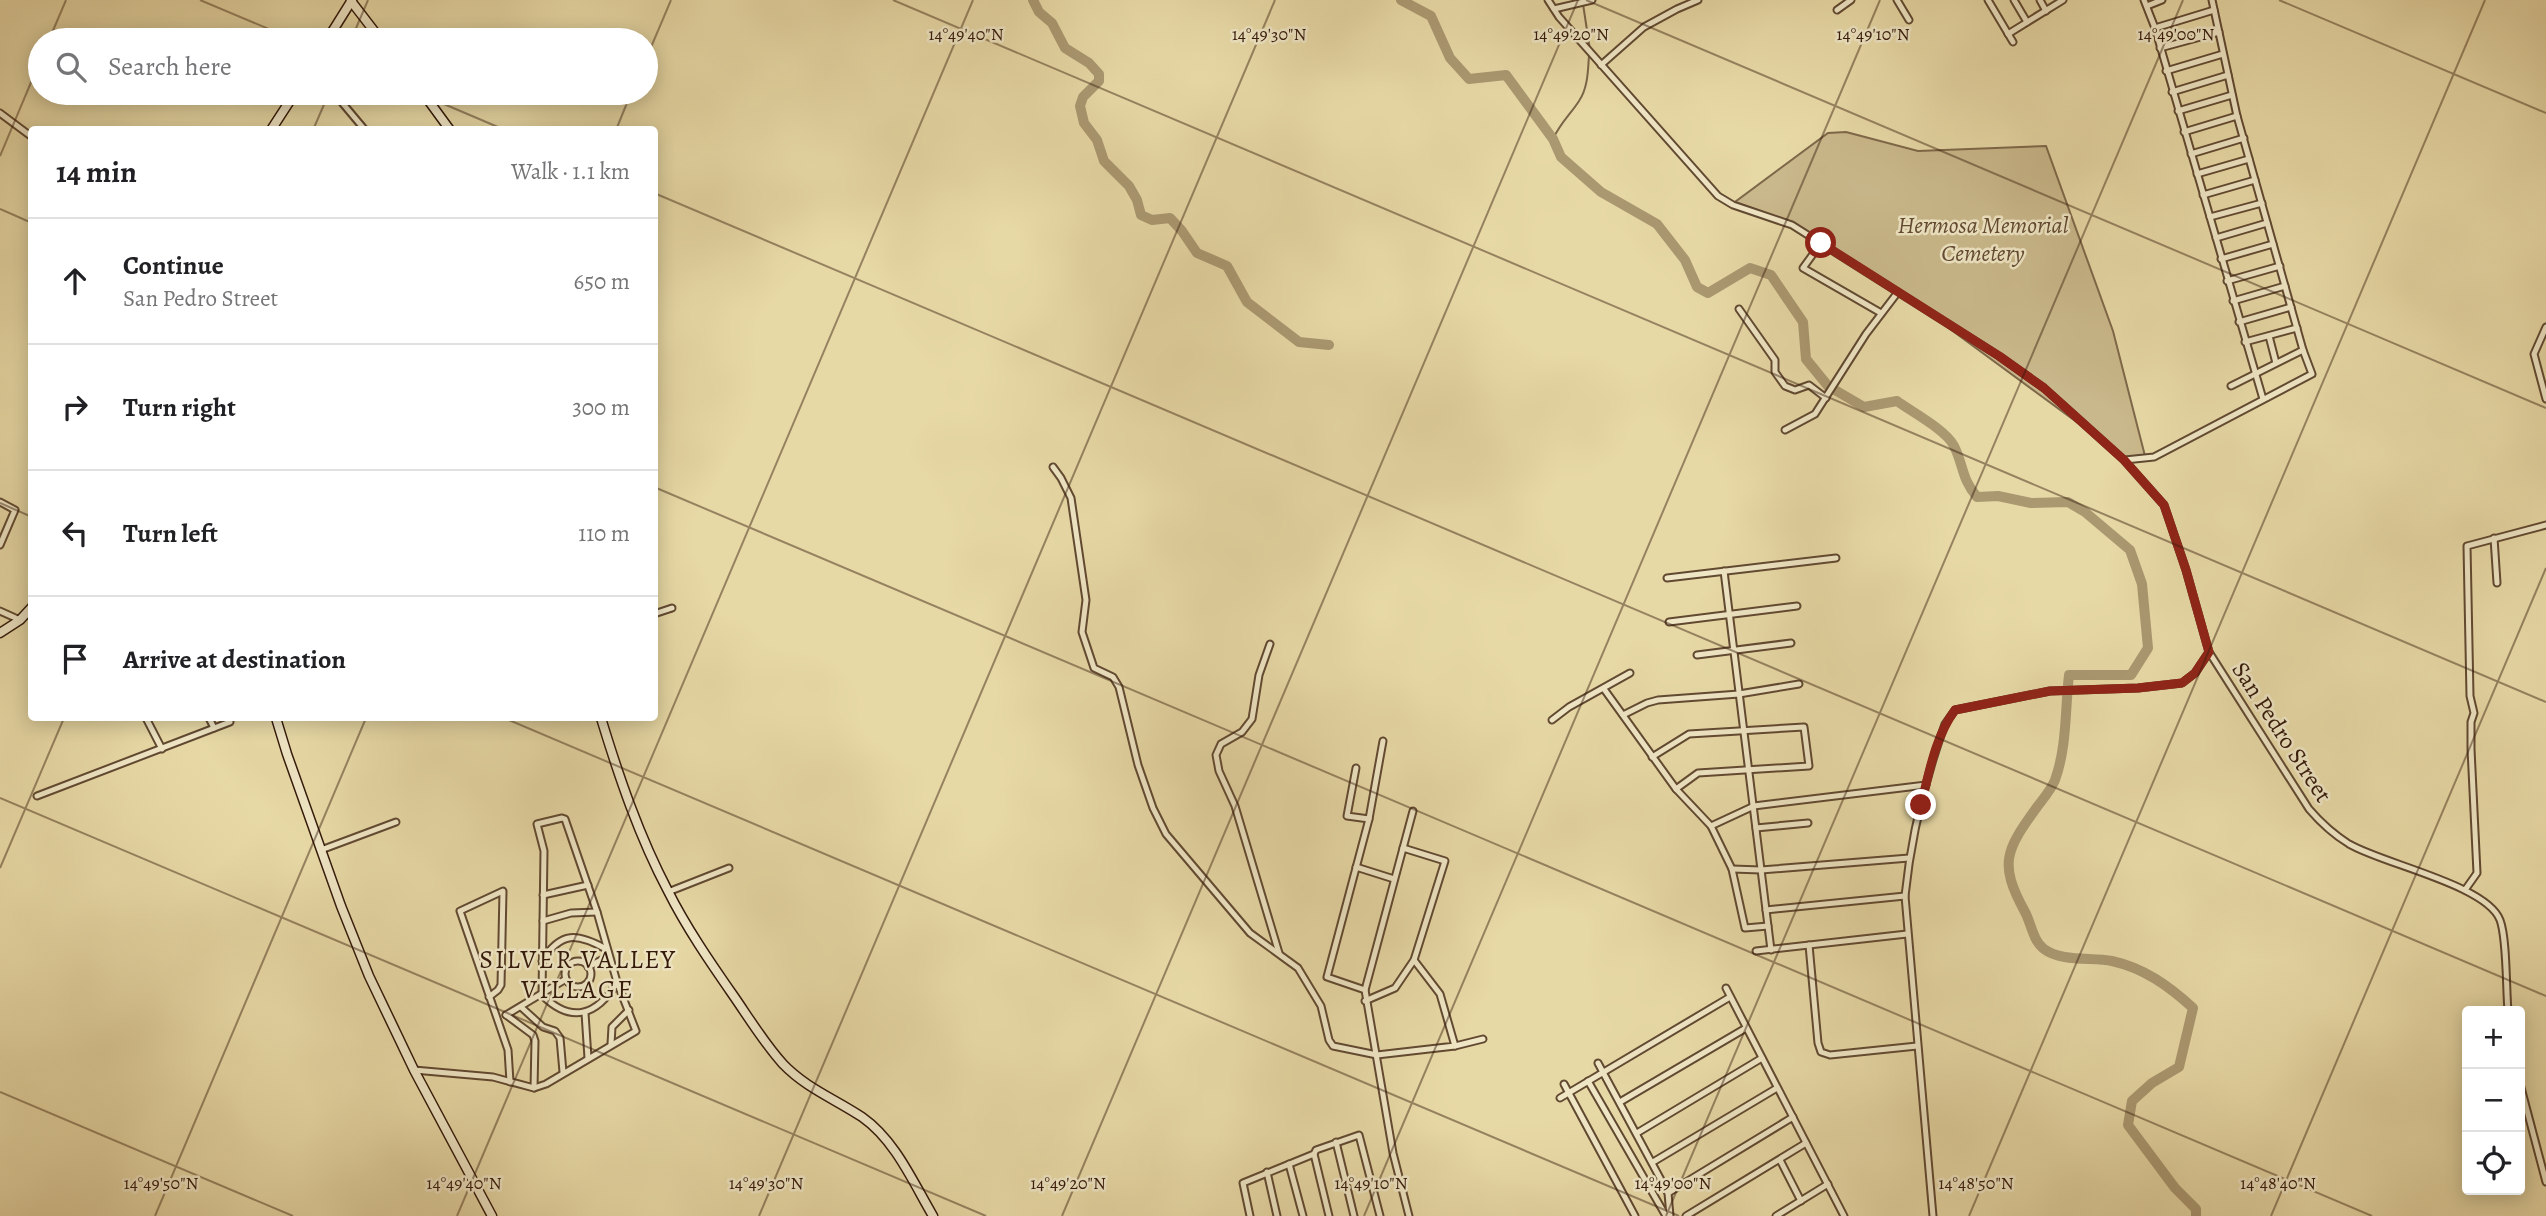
<!DOCTYPE html>
<meta charset="utf-8">
<style>
:root{--surface:#fff;--page:#f6f6f6;--text:#202124;--muted:#757577;--line:#e0e0e0}
body{margin:0;font-family:Alegreya,serif;background:var(--page);color:var(--text)}
.controls{position:absolute;right:21px;bottom:21px;display:grid;overflow:hidden;border-radius:7px;box-shadow:0 4px 18px #0003}
.controls button{width:63px;height:63px;display:grid;place-items:center;padding:0;border:0;border-bottom:2px solid var(--line);background:var(--surface);color:var(--text);font:35px sans-serif}
.stop{position:absolute;width:21px;height:21px;margin:-16px;border:5px solid #8f2418;border-radius:50%;background:#fff}
.stop.end{background:#8f2418;border-color:#fff;box-shadow:0 2px 7px #0008}
.list{margin:0;padding:0;list-style:none}
h2{display:flex;justify-content:space-between;align-items:center;height:91px;margin:0;padding:0 28px;font-size:30px}
h2 small{font-size:23px;font-weight:400;color:var(--muted)}
.list li{display:grid;grid-template-columns:46px 1fr auto;gap:21px;align-items:center;box-sizing:border-box;height:126px;padding:0 28px;border-top:2px solid var(--line)}
.list b{display:block;font-size:26px;white-space:nowrap}
.list p{margin:0;font-size:23px;white-space:nowrap;color:var(--muted)}
.list em{font-size:23px;font-style:normal;color:var(--muted)}
.icon{flex:none;width:38px;height:38px;fill:none;stroke:currentColor;stroke-width:2;stroke-linecap:round;stroke-linejoin:round}
.map{position:relative;flex:none;width:2546px;height:1216px;overflow:hidden}
.search{position:absolute;background:var(--surface);box-shadow:0 4px 18px #0003;left:28px;top:28px;width:630px;height:77px;display:flex;align-items:center;gap:18px;box-sizing:border-box;padding:0 24px;border-radius:38px;color:var(--muted);font-size:26px}
.panel{position:absolute;background:var(--surface);box-shadow:0 4px 18px #0003;left:28px;top:126px;width:630px;height:595px;border-radius:7px}
.map>svg:first-child{display:block}
.green{fill:#c9b88b;stroke:#7e684a;stroke-width:2}
.lines{fill:none;stroke-linecap:round;stroke-linejoin:round}
.stream{stroke:#7b6548;stroke-width:2}
.river{stroke:#aa9871;stroke-width:10}
.street-casing{stroke:#614931;stroke-width:9}
.secondary-casing{stroke:#34190a;stroke-width:11}
.street{stroke:#efe6c5;stroke-width:5}
.secondary{stroke:#efe6c5;stroke-width:8}
.route{stroke:#8f2418;stroke-width:9}
.ticks{fill:none;stroke:#34190a;stroke-width:2;stroke-opacity:0.45}
.labels{text-anchor:middle;stroke-width:5;stroke-linejoin:round;paint-order:stroke}
.park-label{font-size:24px;font-style:italic;fill:#614931;stroke:#efe6c5}
.street-label{font-size:24px;fill:#34190a;stroke:#efe6c5}
.neighbourhood-label{font-size:26px;letter-spacing:2px;fill:#34190a;stroke:#efe6c5}
.ticks-label{font-size:18px;text-anchor:middle;fill:#34190a;stroke:#efe6c5;stroke-width:5;stroke-linejoin:round;paint-order:stroke}
</style>
<div class="map">
<svg width="2546" height="1216" viewBox="0 0 2546 1216">
<rect width="100%" height="100%" fill="#e7d9a6"/>
<filter id="stains"><feTurbulence type="fractalNoise" baseFrequency=".00286" numOctaves="4"/><feColorMatrix values="0 0 0 0 .2 0 0 0 0 .09 0 0 0 0 .02 0 0 0 .5 -.17"/></filter>
<radialGradient id="worn" r=".72"><stop offset=".6" stop-color="#630" stop-opacity="0"/><stop offset="1" stop-color="#630" stop-opacity=".3"/></radialGradient>
<polygon class="green" points="1846,132 1918,151 2046,146 2113,331 2145,456 2127,459 1882,279 1792,222 1735,202 1828,133"/>
<g class="lines">
<g class="stream">
<polyline points="1583,4 1590,50"/>
<path d="M1553,139C1561,122 1570,115 1579,101C1588,88 1588,70 1589,55"/>
</g>
<g class="river">
<polyline points="1033,0 1039,12 1052,23 1065,48 1089,63 1099,74 1099,81 1083,97 1080,106 1084,123 1097,140 1104,161 1129,186 1137,200 1141,215 1152,220 1170,218 1182,231 1197,253 1227,266 1247,302 1299,342 1329,345"/>
<path d="M1401,0L1431,16L1450,58L1469,79L1506,75L1553,139L1561,157L1601,192L1657,224L1685,260L1697,287L1708,293L1750,268L1771,275L1803,322L1806,359L1828,386L1864,407L1897,401C1912,412 1946,430 1954,446C1964,466 1961,478 1977,497L1998,496L2031,503L2068,502L2085,512L2130,550L2142,584L2148,648L2131,675H2069C2065,710 2067,747 2055,780C2051,790 2043,799 2037,807C2006,850 1998,863 2025,912C2031,923 2033,941 2044,949C2061,962 2092,957 2112,961C2144,968 2169,986 2193,1008L2179,1067L2152,1083L2132,1101L2128,1125L2175,1188L2196,1209V1216"/>
</g>
<defs>
<g id="street">
<path d="M1548,0L1559,17L1718,196L1733,205L1792,225L1999,356L2044,388L2124,460L2164,505L2186,570L2209,652L2309,809C2321,823 2333,834 2349,844C2383,864 2487,885 2500,920C2507,938 2506,989 2508,1011"/>
<polyline points="1897,0 1909,20"/>
<polyline points="1988,0 2013,42"/>
<polyline points="2014,0 2027,22"/>
<polyline points="2040,0 2046,11"/>
<polyline points="2144,0 2155,28 2263,399"/>
<polyline points="2147,6 2162,0"/>
<polyline points="1554,9 1592,0"/>
<polyline points="1837,10 1851,0"/>
<polyline points="2155,28 2214,10"/>
<polyline points="2008,34 2063,0"/>
<polyline points="2160,48 2219,32"/>
<polyline points="1601,65 1644,27 1677,9 1698,0"/>
<polyline points="2166,71 2223,54"/>
<polyline points="2172,92 2228,75"/>
<polyline points="334,93 365,130"/>
<polyline points="2178,111 2232,95"/>
<polyline points="0,113 32,137"/>
<polyline points="2184,132 2237,116"/>
<polyline points="2191,154 2244,138"/>
<polyline points="2197,174 2249,159"/>
<polyline points="2203,195 2255,180"/>
<polyline points="2210,217 2262,203"/>
<polyline points="2216,238 2267,223"/>
<polyline points="1821,243 1803,268 1881,313"/>
<polyline points="2221,259 2273,244"/>
<polyline points="2227,281 2280,266"/>
<polyline points="2233,301 2285,286"/>
<polyline points="1739,309 1775,360 1775,372 1785,386 1795,390 1809,385 1826,398"/>
<polyline points="2239,322 2291,307"/>
<polyline points="2546,327 2534,354 2546,399"/>
<polyline points="2269,336 2276,363"/>
<polyline points="2245,342 2297,328"/>
<polyline points="2231,386 2303,350"/>
<polyline points="1785,430 1815,414 1866,334 1898,292"/>
<polyline points="2125,460 2154,457 2312,374 2303,350 2237,116 2212,0"/>
<polyline points="1053,467 1061,478 1071,498 1086,600 1082,632 1094,668 1113,677 1119,687 1138,765 1153,808 1166,834 1250,933 1298,968 1321,1006 1329,1040 1333,1046 1377,1055 1455,1046 1440,994 1414,960"/>
<polyline points="0,502 15,510 0,545"/>
<polyline points="2494,538 2497,583"/>
<polyline points="1667,578 1836,558"/>
<polyline points="0,611 20,620"/>
<polyline points="654,614 672,608"/>
<polyline points="1669,622 1797,606"/>
<polyline points="1270,644 1259,675 1252,719 1242,732 1221,744 1216,755 1219,771 1235,806 1279,953"/>
<polyline points="1697,655 1791,643"/>
<polyline points="1604,689 1676,789 1711,826 1732,869 1745,928 1768,926 1724,571"/>
<polyline points="1623,715 1647,703 1658,700 1739,694 1799,684"/>
<polyline points="146,718 162,749"/>
<polyline points="209,718 214,728"/>
<polyline points="1552,720 1569,707 1630,673"/>
<polyline points="1383,741 1369,819 1327,977 1365,990 1393,1153 1409,1216"/>
<polyline points="1652,757 1689,734 1804,727 1809,766 1698,773 1676,789"/>
<polyline points="1356,768 1347,816 1369,819"/>
<polyline points="37,796 230,722"/>
<polyline points="1711,826 1754,806 1926,785"/>
<polyline points="1756,828 1808,823"/>
<polyline points="321,850 396,822"/>
<polyline points="1356,867 1394,879"/>
<polyline points="1732,869 1761,870 1909,858"/>
<polyline points="2465,890 2477,873 2471,749 2471,722 2474,713 2470,696 2467,546 2546,525"/>
<polyline points="668,892 729,868"/>
<polyline points="543,895 588,885"/>
<polyline points="1766,910 1905,896"/>
<polyline points="543,921 571,913 597,912"/>
<polyline points="1768,926 1771,950"/>
<polyline points="1809,945 1818,1043 1821,1052 1830,1055 1917,1046"/>
<polyline points="1756,951 1907,934"/>
<path d="M542,961C561,931 577,933 606,949"/>
<circle cx="578" cy="974" r="13"/>
<polyline points="588,967 609,956"/>
<polyline points="1726,988 1844,1216"/>
<polyline points="1365,990 1413,811"/>
<polyline points="489,997 498,990 501,985 503,891 460,911 508,1050 510,1082"/>
<polyline points="1365,1001 1395,988 1414,960 1445,861 1403,848"/>
<polyline points="521,1007 543,1027 555,1031 560,1038 563,1072"/>
<polyline points="585,1013 588,1058"/>
<polyline points="506,1015 533,1035 535,1041 534,1088"/>
<polyline points="506,1015 566,979"/>
<polyline points="611,1044 612,1027 629,1010"/>
<polyline points="1455,1046 1483,1039"/>
<polyline points="1598,1063 1668,1193 1670,1216"/>
<path d="M414,1070L493,1077L534,1088L546,1084L636,1031L617,982L597,912L565,819L562,818L537,824L544,851L542,995C571,1024 597,1016 617,982"/>
<polyline points="1588,1081 1666,1216"/>
<polyline points="1564,1084 1635,1216"/>
<polyline points="2520,1084 2546,1182"/>
<polyline points="1560,1098 1730,997"/>
<polyline points="1620,1102 1746,1028"/>
<polyline points="1637,1133 1762,1058"/>
<polyline points="1336,1142 1354,1216"/>
<polyline points="1314,1154 1329,1216"/>
<polyline points="1780,1160 1801,1201"/>
<polyline points="1653,1162 1777,1088"/>
<polyline points="1289,1164 1303,1216"/>
<polyline points="1267,1172 1277,1216"/>
<polyline points="1668,1193 1793,1117"/>
<polyline points="1250,1216 1243,1183 1314,1154 1316,1150 1359,1135 1380,1216"/>
<polyline points="1686,1216 1806,1143"/>
<polyline points="1776,1216 1828,1184"/>
<path d="M1933,1216L1905,896C1911,837 1925,779 1945,724L1955,710L2050,691L2138,688L2182,683L2195,673L2209,652"/>
</g>
<g id="secondary">
<polyline points="351,1 381,40"/>
<polyline points="327,40 352,0"/>
<polyline points="423,93 450,130"/>
<polyline points="271,130 295,93"/>
<polyline points="0,633 20,620 32,607"/>
<polyline points="276,718 287,754 341,906 369,976 414,1070 492,1216"/>
<path d="M601,718C619,777 639,836 668,891C686,927 710,962 733,995C749,1018 764,1043 783,1064C806,1088 835,1099 862,1117C895,1140 913,1182 933,1216"/>
</g>
</defs>
<use href="#street" class="street-casing"/>
<use href="#secondary" class="secondary-casing"/>
<use href="#street" class="street"/>
<use href="#secondary" class="secondary"/>
</g>
<g class="lines">
<path class="route" d="M1821,243L1999,356L2044,388L2124,460L2164,505L2186,570L2209,652L2195,673L2182,683L2138,688L2050,691L1955,710C1935,737 1929,773 1921,805"/>
</g>
<path class="ticks" d="M200,0L295,40M893,0L2546,702M1586,0L2546,408M2279,0L2546,113M49,40L66,0M351,40L368,0M646,59L671,0M418,93L505,130M313,130L329,93M616,130L631,93M0,156L40,61M654,193L2546,996M0,209L32,223M654,487L2372,1216M0,503L32,517M504,718L1679,1216M0,798L986,1216M0,868L64,718M0,1092L293,1216M155,1216L366,718M457,1216L973,0M759,1216L1275,0M1062,1216L1578,0M1364,1216L1880,0M1666,1216L2183,0M1969,1216L2485,0M2271,1216L2546,568"/>
<g class="labels">
<g class="park-label">
<text x="1983" y="233">Hermosa Memorial<tspan x="1983" dy="28">Cemetery</tspan></text>
</g>
<g class="street-label">
<text transform="translate(2282 732) rotate(57)" y="8">San Pedro Street</text>
</g>
<g class="neighbourhood-label">
<text x="578" y="968">SILVER VALLEY<tspan x="578" dy="30">VILLAGE</tspan></text>
</g>
</g>
<g class="ticks-label">
<text x="966" y="40">14°49'40"N</text>
<text x="1269" y="40">14°49'30"N</text>
<text x="1571" y="40">14°49'20"N</text>
<text x="1873" y="40">14°49'10"N</text>
<text x="2176" y="40">14°49'00"N</text>
<text x="161" y="1189">14°49'50"N</text>
<text x="464" y="1189">14°49'40"N</text>
<text x="766" y="1189">14°49'30"N</text>
<text x="1068" y="1189">14°49'20"N</text>
<text x="1371" y="1189">14°49'10"N</text>
<text x="1673" y="1189">14°49'00"N</text>
<text x="1976" y="1189">14°48'50"N</text>
<text x="2278" y="1189">14°48'40"N</text>
</g>
<rect width="100%" height="100%" filter="url(#stains)"/>
<rect width="100%" height="100%" fill="url(#worn)"/>
</svg>
<div class="controls">
<button>+</button>
<button>−</button>
<button><svg class="icon" aria-label="locate" viewBox="0 0 24 24"><circle cx="12" cy="12" r="6"/><path d="M12 2v4M12 18v4M2 12h4M18 12h4"/></svg></button>
</div>
<div class="stop" style="left:1821px;top:243px"></div>
<div class="stop end" style="left:1921px;top:805px"></div>
<div class="search"><svg class="icon" aria-label="search" viewBox="0 0 24 24"><circle cx="10" cy="10" r="6"/><path d="M15 15l6 6"/></svg>Search here</div>
<section class="panel">
<h2>14 min<small>Walk · 1.1 km</small></h2>
<ul class="list">
<li><svg class="icon" aria-label="ahead" viewBox="0 0 24 24"><path d="M12 20V5M6 11l6-6 6 6"/></svg><div><b>Continue</b><p>San Pedro Street</p></div><em>650 m</em></li>
<li><svg class="icon" aria-label="right" viewBox="0 0 24 24"><path d="M7 20v-9h11M14 6l5 5-5 5"/></svg><div><b>Turn right</b></div><em>300 m</em></li>
<li><svg class="icon" aria-label="left" viewBox="0 0 24 24"><path d="M17 20v-9H6M10 6l-5 5 5 5"/></svg><div><b>Turn left</b></div><em>110 m</em></li>
<li><svg class="icon" aria-label="arrive" viewBox="0 0 24 24"><path d="M6 21V4h12l-3 4 3 4H6"/></svg><div><b>Arrive at destination</b></div></li>
</ul>
</section>
</div>
